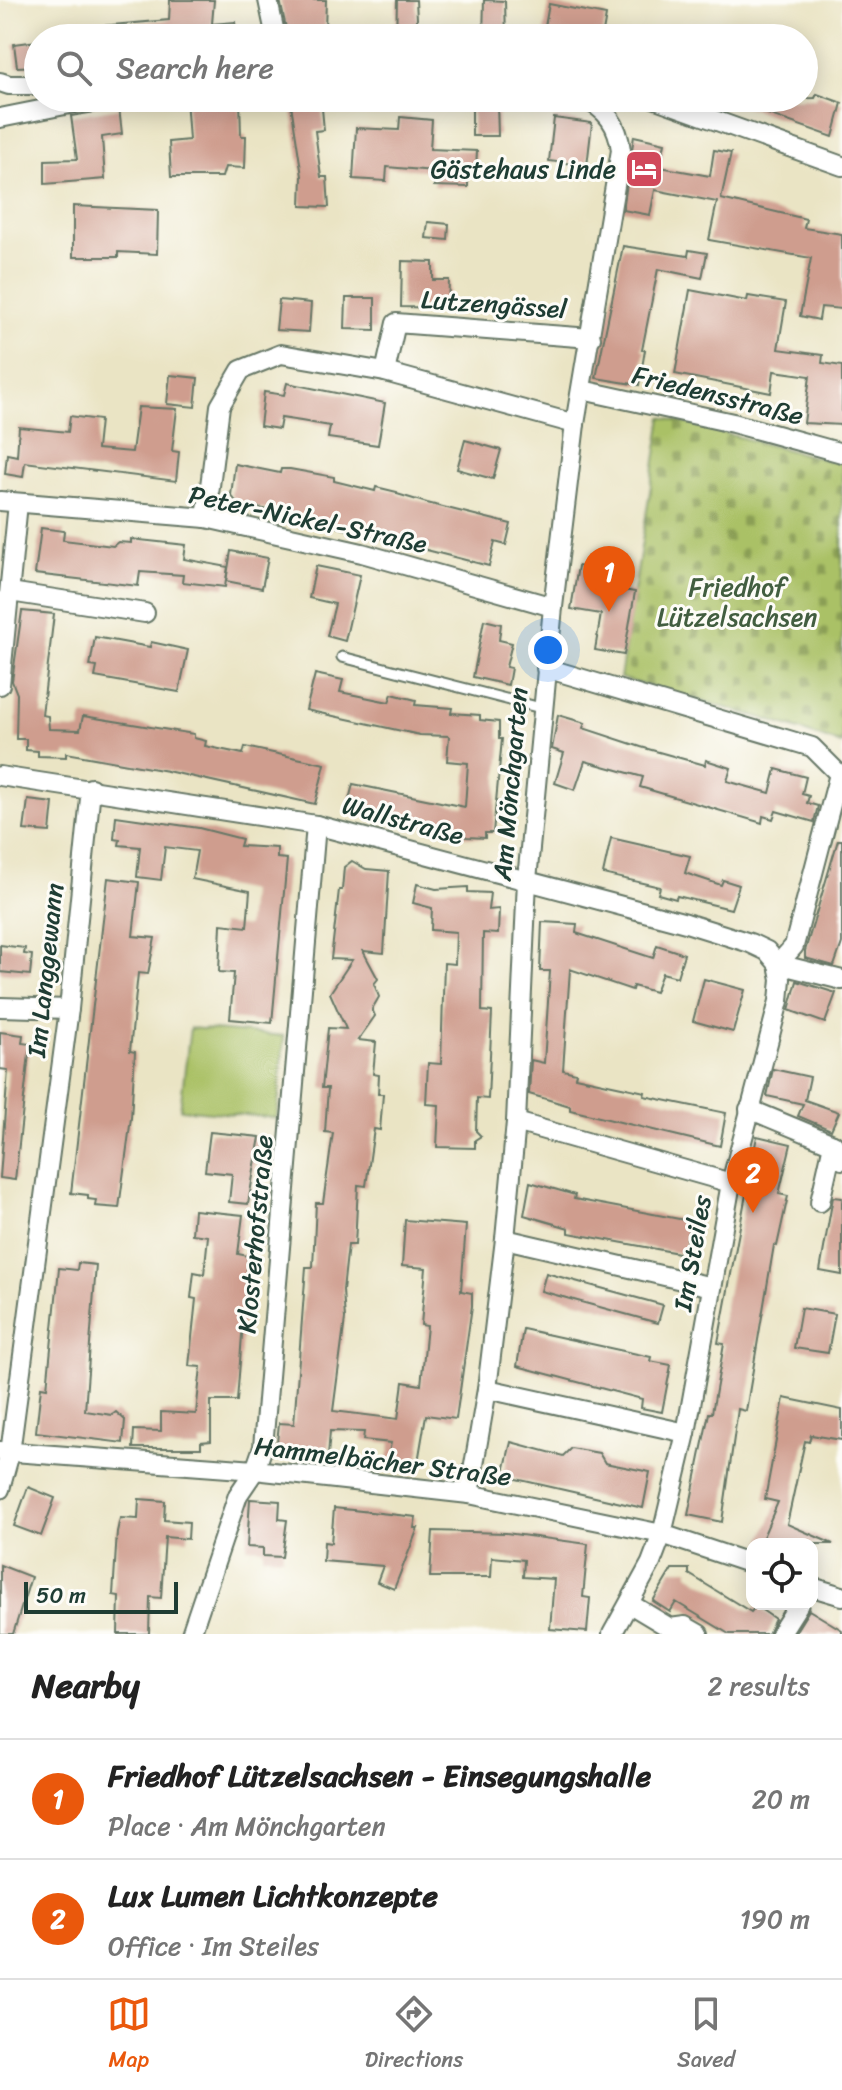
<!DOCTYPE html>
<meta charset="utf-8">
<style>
:root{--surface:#fff;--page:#f2f2f2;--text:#222;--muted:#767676;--line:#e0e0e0;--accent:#ea580c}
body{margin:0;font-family:Sriracha,sans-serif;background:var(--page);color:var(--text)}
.controls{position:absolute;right:24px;bottom:24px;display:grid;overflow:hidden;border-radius:16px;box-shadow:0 4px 20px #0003}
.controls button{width:72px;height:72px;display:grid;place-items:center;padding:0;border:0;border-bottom:2px solid var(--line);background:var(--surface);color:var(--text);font:40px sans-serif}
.scale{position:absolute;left:24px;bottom:20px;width:154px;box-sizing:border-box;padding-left:8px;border:4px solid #1f3d34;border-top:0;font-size:22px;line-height:28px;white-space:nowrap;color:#1f3d34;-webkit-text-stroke:6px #fdfcf7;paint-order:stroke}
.you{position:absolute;left:548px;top:650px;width:28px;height:28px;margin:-20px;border:6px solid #fff;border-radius:50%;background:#1a73e8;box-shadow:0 0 0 12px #1a73e833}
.badge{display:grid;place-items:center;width:52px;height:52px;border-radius:50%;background:var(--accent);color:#fff;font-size:26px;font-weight:700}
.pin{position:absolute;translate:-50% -66px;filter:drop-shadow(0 2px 4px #0008)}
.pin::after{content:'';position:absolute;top:42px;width:28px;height:24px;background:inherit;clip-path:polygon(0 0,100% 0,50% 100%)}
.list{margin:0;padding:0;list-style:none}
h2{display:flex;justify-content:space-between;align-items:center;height:104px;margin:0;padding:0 32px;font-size:34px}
h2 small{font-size:26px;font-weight:400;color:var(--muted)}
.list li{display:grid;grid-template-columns:52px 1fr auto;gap:24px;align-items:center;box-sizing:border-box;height:120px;padding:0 32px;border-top:2px solid var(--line)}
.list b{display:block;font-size:30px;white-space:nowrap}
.list p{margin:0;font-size:26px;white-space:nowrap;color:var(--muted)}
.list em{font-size:26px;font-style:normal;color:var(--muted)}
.icon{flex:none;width:44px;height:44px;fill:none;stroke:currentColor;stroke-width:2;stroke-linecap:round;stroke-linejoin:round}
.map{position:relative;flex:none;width:842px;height:1634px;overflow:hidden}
.search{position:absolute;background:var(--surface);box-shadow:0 4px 20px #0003;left:24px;right:24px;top:24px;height:88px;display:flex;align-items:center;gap:20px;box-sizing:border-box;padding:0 28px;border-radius:44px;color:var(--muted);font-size:30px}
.sheet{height:344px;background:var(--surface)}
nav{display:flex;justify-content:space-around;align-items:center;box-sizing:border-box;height:112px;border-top:2px solid var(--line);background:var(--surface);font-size:22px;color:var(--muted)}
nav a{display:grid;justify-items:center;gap:4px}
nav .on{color:var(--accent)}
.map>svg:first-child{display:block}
.green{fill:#aac166;stroke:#647f4d;stroke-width:2}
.cemetery{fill:url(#cemetery-stones);stroke:#647f4d;stroke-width:2}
.building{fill:#cf9d8e}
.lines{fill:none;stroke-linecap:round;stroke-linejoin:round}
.lane-casing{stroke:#676;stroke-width:13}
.street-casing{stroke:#676;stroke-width:22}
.lane{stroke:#fff;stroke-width:9}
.street{stroke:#fff;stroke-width:18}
.labels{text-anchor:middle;stroke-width:6;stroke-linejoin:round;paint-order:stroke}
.poi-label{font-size:26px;fill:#1f3d34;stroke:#fdfcf7;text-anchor:end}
.street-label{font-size:26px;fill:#1f3d34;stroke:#fdfcf7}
.park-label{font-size:26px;fill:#425e40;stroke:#fdfcf7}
</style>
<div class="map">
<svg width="842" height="1634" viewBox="0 0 842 1634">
<defs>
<pattern id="cemetery-stones" width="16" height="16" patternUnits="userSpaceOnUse" patternTransform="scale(2)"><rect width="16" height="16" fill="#aac166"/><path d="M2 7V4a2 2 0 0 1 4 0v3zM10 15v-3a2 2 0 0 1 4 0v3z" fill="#8a9e55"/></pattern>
</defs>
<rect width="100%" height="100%" fill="#fdfcf7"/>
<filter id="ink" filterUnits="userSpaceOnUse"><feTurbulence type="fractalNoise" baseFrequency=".0125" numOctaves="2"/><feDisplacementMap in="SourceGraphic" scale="16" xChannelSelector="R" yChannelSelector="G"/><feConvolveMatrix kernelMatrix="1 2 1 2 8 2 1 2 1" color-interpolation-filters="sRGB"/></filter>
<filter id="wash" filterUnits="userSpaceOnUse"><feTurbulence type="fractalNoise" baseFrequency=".006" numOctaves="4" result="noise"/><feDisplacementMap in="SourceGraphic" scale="32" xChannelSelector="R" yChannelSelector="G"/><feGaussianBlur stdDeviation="1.8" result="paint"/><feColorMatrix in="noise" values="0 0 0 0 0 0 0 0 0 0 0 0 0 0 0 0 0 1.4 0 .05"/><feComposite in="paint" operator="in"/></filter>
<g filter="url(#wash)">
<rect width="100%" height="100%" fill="#eae4c4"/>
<polygon class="green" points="190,1028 284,1036 277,1118 180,1109"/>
<polygon class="cemetery" points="662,417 842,464 842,744 766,719 620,678"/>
<g id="blocks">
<g class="building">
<polygon points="170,0 214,0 212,24 235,22 237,38 102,38 101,26 169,20"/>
<polygon points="280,0 326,0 325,29 286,28"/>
<polygon points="397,0 416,0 418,38 396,38"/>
<polygon points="484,0 505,1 506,38 483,38"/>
<polygon points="549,4 606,15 602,38 543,38"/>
<polygon points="38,41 38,66 17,67 14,44"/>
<polygon points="817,94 842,103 833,137 728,100 815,98"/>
<polygon points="186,98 240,98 241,136 246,136 245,168 225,167 222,177 171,177 169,142 189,140"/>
<polygon points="290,98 321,98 324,130 315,131 321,177 327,177 329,207 301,206 302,176"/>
<polygon points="472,100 497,100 498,136 472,136"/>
<polygon points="119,108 122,134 102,137 105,179 45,184 45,160 77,159 71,116"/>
<polygon points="400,117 432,120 430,149 477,151 476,168 468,168 468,187 434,186 434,171 387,167 386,181 353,179 356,128 399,130"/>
<polygon points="554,118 592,123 587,166 549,161"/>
<polygon points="634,136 665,143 660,167 710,176 714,150 731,153 721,199 806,219 804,228 842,234 842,309 821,307 819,320 800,316 811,258 709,240 717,202 655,190 650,215 623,210"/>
<polygon points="73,206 158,210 157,254 118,252 118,257 73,257"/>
<polygon points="428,222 449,224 448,240 426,238"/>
<polygon points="623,246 688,256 689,250 707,253 702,278 658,269 642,350 645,350 639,385 596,378"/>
<polygon points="402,261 433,262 433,280 449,280 448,308 401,307"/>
<polygon points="690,290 747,301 748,296 786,302 778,349 823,355 822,363 842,366 842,425 804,423 810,376 774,371 771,393 675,374"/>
<polygon points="346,298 375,298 375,330 345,329"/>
<polygon points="279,300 311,303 309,332 276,330"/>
<polygon points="170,375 198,378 195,407 167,404"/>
<polygon points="287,383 385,403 378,445 328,438 330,426 301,421 281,418 279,429 260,426 264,392 284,395"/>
<polygon points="138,407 177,409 172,451 179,452 176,481 25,462 23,477 5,474 7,454 17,456 19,427 68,432 70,416 100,420 97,449 132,452"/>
<polygon points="465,440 501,450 493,479 457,469"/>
<polygon points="235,464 280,473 281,469 290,469 334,477 334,481 375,491 376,487 397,492 397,494 427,503 511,524 506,545 495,542 489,566 333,526 334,523 238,504 231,495"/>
<polygon points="41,528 64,531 63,540 113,546 118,542 131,543 131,539 186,545 184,559 228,567 225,587 182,582 183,575 140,572 138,586 35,574"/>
<polygon points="231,551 268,558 262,588 226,581"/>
<polygon points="316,566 360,575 345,641 327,636 335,604 309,598"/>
<polygon points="578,566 609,572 606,587 635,592 624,655 595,650 601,614 571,609"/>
<polygon points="22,611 54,614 42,715 48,716 49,729 80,730 83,716 194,734 194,738 206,741 205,746 243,754 245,747 325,764 315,804 167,771 66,753 66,757 38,756 38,751 26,750 26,739 16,739 17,694 12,681"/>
<polygon points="484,620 501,624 499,640 512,643 506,667 511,668 508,685 473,677"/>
<polygon points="95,637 150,647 151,642 188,650 179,692 95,677 97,667 90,666"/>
<polygon points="315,674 343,680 340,692 389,702 392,694 416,700 415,705 452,708 451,713 480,715 480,720 499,722 499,739 502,739 493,833 485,833 485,838 467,837 347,808 353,784 465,807 468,763 447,761 449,736 420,735 306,710"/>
<polygon points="558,715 585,723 583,728 641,747 705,765 706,760 731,768 727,781 770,793 776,769 806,777 802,794 809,796 807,803 818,806 814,822 776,811 773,819 763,816 762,823 640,787 643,777 585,761 575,790 555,783 564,753 552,749"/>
<polygon points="28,800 53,803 50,832 24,830"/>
<polygon points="116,816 199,828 242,839 240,846 277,848 277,858 287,859 272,1023 230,1019 234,973 219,972 221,924 247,927 250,891 192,879 197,851 165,847 161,880 137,877 140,847 119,845 120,840 114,839"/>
<polygon points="611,838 690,856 685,873 721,885 723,880 739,885 731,909 677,896 676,899 658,894 660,887 603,874"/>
<polygon points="838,840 842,840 842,943 834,966 805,958 805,951"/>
<polygon points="352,861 366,869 389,871 384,953 363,951 378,979 374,984 379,997 372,1009 375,1016 358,1040 376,1042 373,1074 379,1075 378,1094 383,1094 380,1130 374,1129 366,1186 358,1185 355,1245 348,1245 343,1290 345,1319 333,1411 398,1419 403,1382 421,1385 427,1326 421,1325 426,1268 402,1266 405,1220 466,1225 461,1291 472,1293 472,1306 456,1419 426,1415 417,1468 387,1462 391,1443 363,1440 364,1432 330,1431 328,1456 276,1452 279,1423 294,1424 306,1267 313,1267 316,1203 323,1203 333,1133 325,1132 328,1088 322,1088 328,1028 346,1029 330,993 352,960 331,959 339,890 342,890 344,867"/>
<polygon points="108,878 139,882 133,936 155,938 148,974 138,973 130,1051 135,1052 131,1118 119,1208 95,1206 96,1200 88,1199 88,1195 71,1193"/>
<polygon points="417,884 436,889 468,887 468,892 490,893 488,910 499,909 498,934 483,933 482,1011 492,1012 488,1099 477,1098 476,1131 481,1136 475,1140 475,1148 437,1147 439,1105 426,1104 428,1063 441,1064 444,963 455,964 456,932 431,930 432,908 413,903"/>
<polygon points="542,922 577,924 576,933 653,958 657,945 684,954 677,977 662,973 655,992 633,986 632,990 570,969 563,1070 576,1073 575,1077 645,1092 644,1096 726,1113 720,1146 570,1110 570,1106 529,1094 531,1060 544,1063 550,971 540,971"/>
<polygon points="0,945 25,948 24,954 32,955 30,975 0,972"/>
<polygon points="704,979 745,990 733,1032 693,1021"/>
<polygon points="797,981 836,993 825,1023 789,1010"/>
<polygon points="0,1032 23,1035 22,1043 30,1044 15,1180 0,1178 8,1070 0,1069"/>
<polygon points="773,1069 810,1077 805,1100 839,1112 831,1130 798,1116 803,1104 767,1096"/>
<polygon points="210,1132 260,1137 248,1204 229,1202 232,1174 205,1171"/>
<polygon points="757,1136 791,1144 779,1194 788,1196 777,1246 774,1245 746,1411 738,1409 722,1522 688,1515 709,1413 712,1413 724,1344 718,1343"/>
<polygon points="530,1182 575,1195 574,1199 690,1221 684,1254 569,1233 569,1228 524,1215"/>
<polygon points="833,1197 842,1198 842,1275 820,1271"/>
<polygon points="194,1210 243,1215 238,1254 248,1256 237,1401 211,1401 211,1441 201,1442 201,1448 133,1448 134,1430 161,1431 161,1412 196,1414 201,1367 189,1366 196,1299 191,1298 194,1272 204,1274 208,1236 192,1234"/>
<polygon points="78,1263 96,1265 85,1411 112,1415 116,1412 125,1420 123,1443 36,1432 41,1387 47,1388 59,1268 77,1270"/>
<polygon points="546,1273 663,1305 658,1323 541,1291"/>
<polygon points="801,1308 835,1314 828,1353 794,1348"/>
<polygon points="523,1329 651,1357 650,1361 671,1365 662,1412 641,1408 642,1399 517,1366"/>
<polygon points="784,1398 842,1410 842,1440 811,1435 809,1442 805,1441 787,1524 833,1544 760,1544 778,1502 765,1499"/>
<polygon points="511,1442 563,1456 571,1448 599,1453 605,1463 650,1472 643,1508 503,1476"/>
<polygon points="28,1487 55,1498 41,1536 14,1526"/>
<polygon points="139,1499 165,1501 164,1520 189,1522 188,1539 165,1537 161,1598 150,1597 149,1634 118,1634 119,1596 113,1595 117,1532 120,1518 138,1519"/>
<polygon points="250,1499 280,1501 279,1519 287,1520 282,1557 263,1556 263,1548 247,1547"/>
<polygon points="334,1508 416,1517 414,1528 418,1528 394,1589 377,1582 383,1566 323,1561 324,1542 331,1543"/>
<polygon points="433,1531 506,1533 588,1544 583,1597 590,1598 587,1632 550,1629 554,1579 523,1577 524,1560 492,1557 491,1577 430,1577"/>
<polygon points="0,1565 31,1577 13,1634 0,1634"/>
<polygon points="672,1569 689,1569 689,1574 751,1612 756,1606 775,1619 768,1634 729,1634 676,1602 670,1612 653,1601"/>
<polygon points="809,1610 842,1630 842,1634 794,1634"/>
</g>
</g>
</g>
<g filter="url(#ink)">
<use href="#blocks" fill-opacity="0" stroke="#676" stroke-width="2"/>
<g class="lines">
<defs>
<polyline id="lane" points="342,657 541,708"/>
<g id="street">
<polyline points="268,0 276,38"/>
<polyline points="0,82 9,85 38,85"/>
<polyline points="653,98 842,166"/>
<polyline points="0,118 100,98"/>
<polyline points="385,372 396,323 591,338"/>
<polyline points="582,390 733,423 842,453"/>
<polyline points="0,501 206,518 362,553 553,607"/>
<polyline points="206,518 220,406 241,370 281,354 385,372 575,424"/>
<polyline points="10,592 145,613"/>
<polyline points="546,668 812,747 842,777"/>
<polyline points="0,685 18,503"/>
<polyline points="0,776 316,825 686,923 750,943 767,951 778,964 842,980"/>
<polyline points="0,1007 69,1009"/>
<polyline points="749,1109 833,1144 842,1160"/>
<polyline points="516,1122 731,1183"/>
<polyline points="820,1202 833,1144"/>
<polyline points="505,1239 712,1287"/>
<polyline points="487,1389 686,1433"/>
<polyline points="0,1451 255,1470 469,1494 662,1534 752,1564"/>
<polyline points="0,1489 10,1453 69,1009 91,788"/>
<path d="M469,1494L487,1389L505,1239L516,1122L527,880L553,607L575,424L621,150C618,125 607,109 583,98"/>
<polyline points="812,1587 842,1596"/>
<polyline points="630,1604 670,1628 685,1626 699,1634"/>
<polyline points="191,1634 238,1495 255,1470 263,1447 316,825"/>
<polyline points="612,1634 651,1563 662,1534 686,1433 731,1183 779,1001 781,979 778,964 794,946 839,774"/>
<polyline points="780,1634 799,1604"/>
</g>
</defs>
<use href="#lane" class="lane-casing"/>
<use href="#street" class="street-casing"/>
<use href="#lane" class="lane"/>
<use href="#street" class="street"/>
</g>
</g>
<defs>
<symbol id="hotel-square" viewBox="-11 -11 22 22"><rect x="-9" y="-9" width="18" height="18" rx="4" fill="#d1495b" stroke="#fdfcf7"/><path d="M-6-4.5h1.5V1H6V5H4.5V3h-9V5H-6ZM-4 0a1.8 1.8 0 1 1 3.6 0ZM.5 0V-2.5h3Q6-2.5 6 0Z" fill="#fff"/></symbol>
</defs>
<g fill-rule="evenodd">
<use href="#hotel-square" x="622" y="147" width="44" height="44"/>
</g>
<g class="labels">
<g class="poi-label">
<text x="616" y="178">Gästehaus Linde</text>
</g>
<g class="street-label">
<text transform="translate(494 304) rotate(4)" y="9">Lutzengässel</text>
<text transform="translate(718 395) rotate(14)" y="9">Friedensstraße</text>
<text transform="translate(308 519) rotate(12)" y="9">Peter-Nickel-Straße</text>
<text transform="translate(510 784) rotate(-85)" y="9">Am Mönchgarten</text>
<text transform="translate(403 820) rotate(15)" y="9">Wallstraße</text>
<text transform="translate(45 970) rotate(-84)" y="9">Im Langgewann</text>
<text transform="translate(255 1234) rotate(-85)" y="9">Klosterhofstraße</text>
<text transform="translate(692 1253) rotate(-80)" y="9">Im Steiles</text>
<text transform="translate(383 1461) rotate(7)" y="9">Hammelbächer Straße</text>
</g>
<g class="park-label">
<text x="737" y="596">Friedhof<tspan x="737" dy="30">Lützelsachsen</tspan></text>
</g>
</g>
</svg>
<div class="controls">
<button><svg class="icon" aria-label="locate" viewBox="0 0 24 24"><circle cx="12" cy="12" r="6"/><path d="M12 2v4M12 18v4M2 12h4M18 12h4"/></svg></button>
</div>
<div class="scale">50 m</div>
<div class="you"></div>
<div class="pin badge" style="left:609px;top:612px">1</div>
<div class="pin badge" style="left:753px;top:1213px">2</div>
<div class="search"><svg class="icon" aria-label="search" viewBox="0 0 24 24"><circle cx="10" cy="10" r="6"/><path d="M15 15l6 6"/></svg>Search here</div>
</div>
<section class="sheet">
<h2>Nearby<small>2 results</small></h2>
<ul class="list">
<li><span class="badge">1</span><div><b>Friedhof Lützelsachsen - Einsegungshalle</b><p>Place · Am Mönchgarten</p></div><em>20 m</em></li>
<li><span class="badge">2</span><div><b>Lux Lumen Lichtkonzepte</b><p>Office · Im Steiles</p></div><em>190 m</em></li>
</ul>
</section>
<nav>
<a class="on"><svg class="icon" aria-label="map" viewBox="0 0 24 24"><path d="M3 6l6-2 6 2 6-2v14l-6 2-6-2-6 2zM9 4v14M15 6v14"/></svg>Map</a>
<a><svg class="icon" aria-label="directions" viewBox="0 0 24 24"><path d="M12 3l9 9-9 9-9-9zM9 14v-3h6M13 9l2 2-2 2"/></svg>Directions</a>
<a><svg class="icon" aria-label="saved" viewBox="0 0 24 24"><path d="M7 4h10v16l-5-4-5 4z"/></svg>Saved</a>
</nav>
